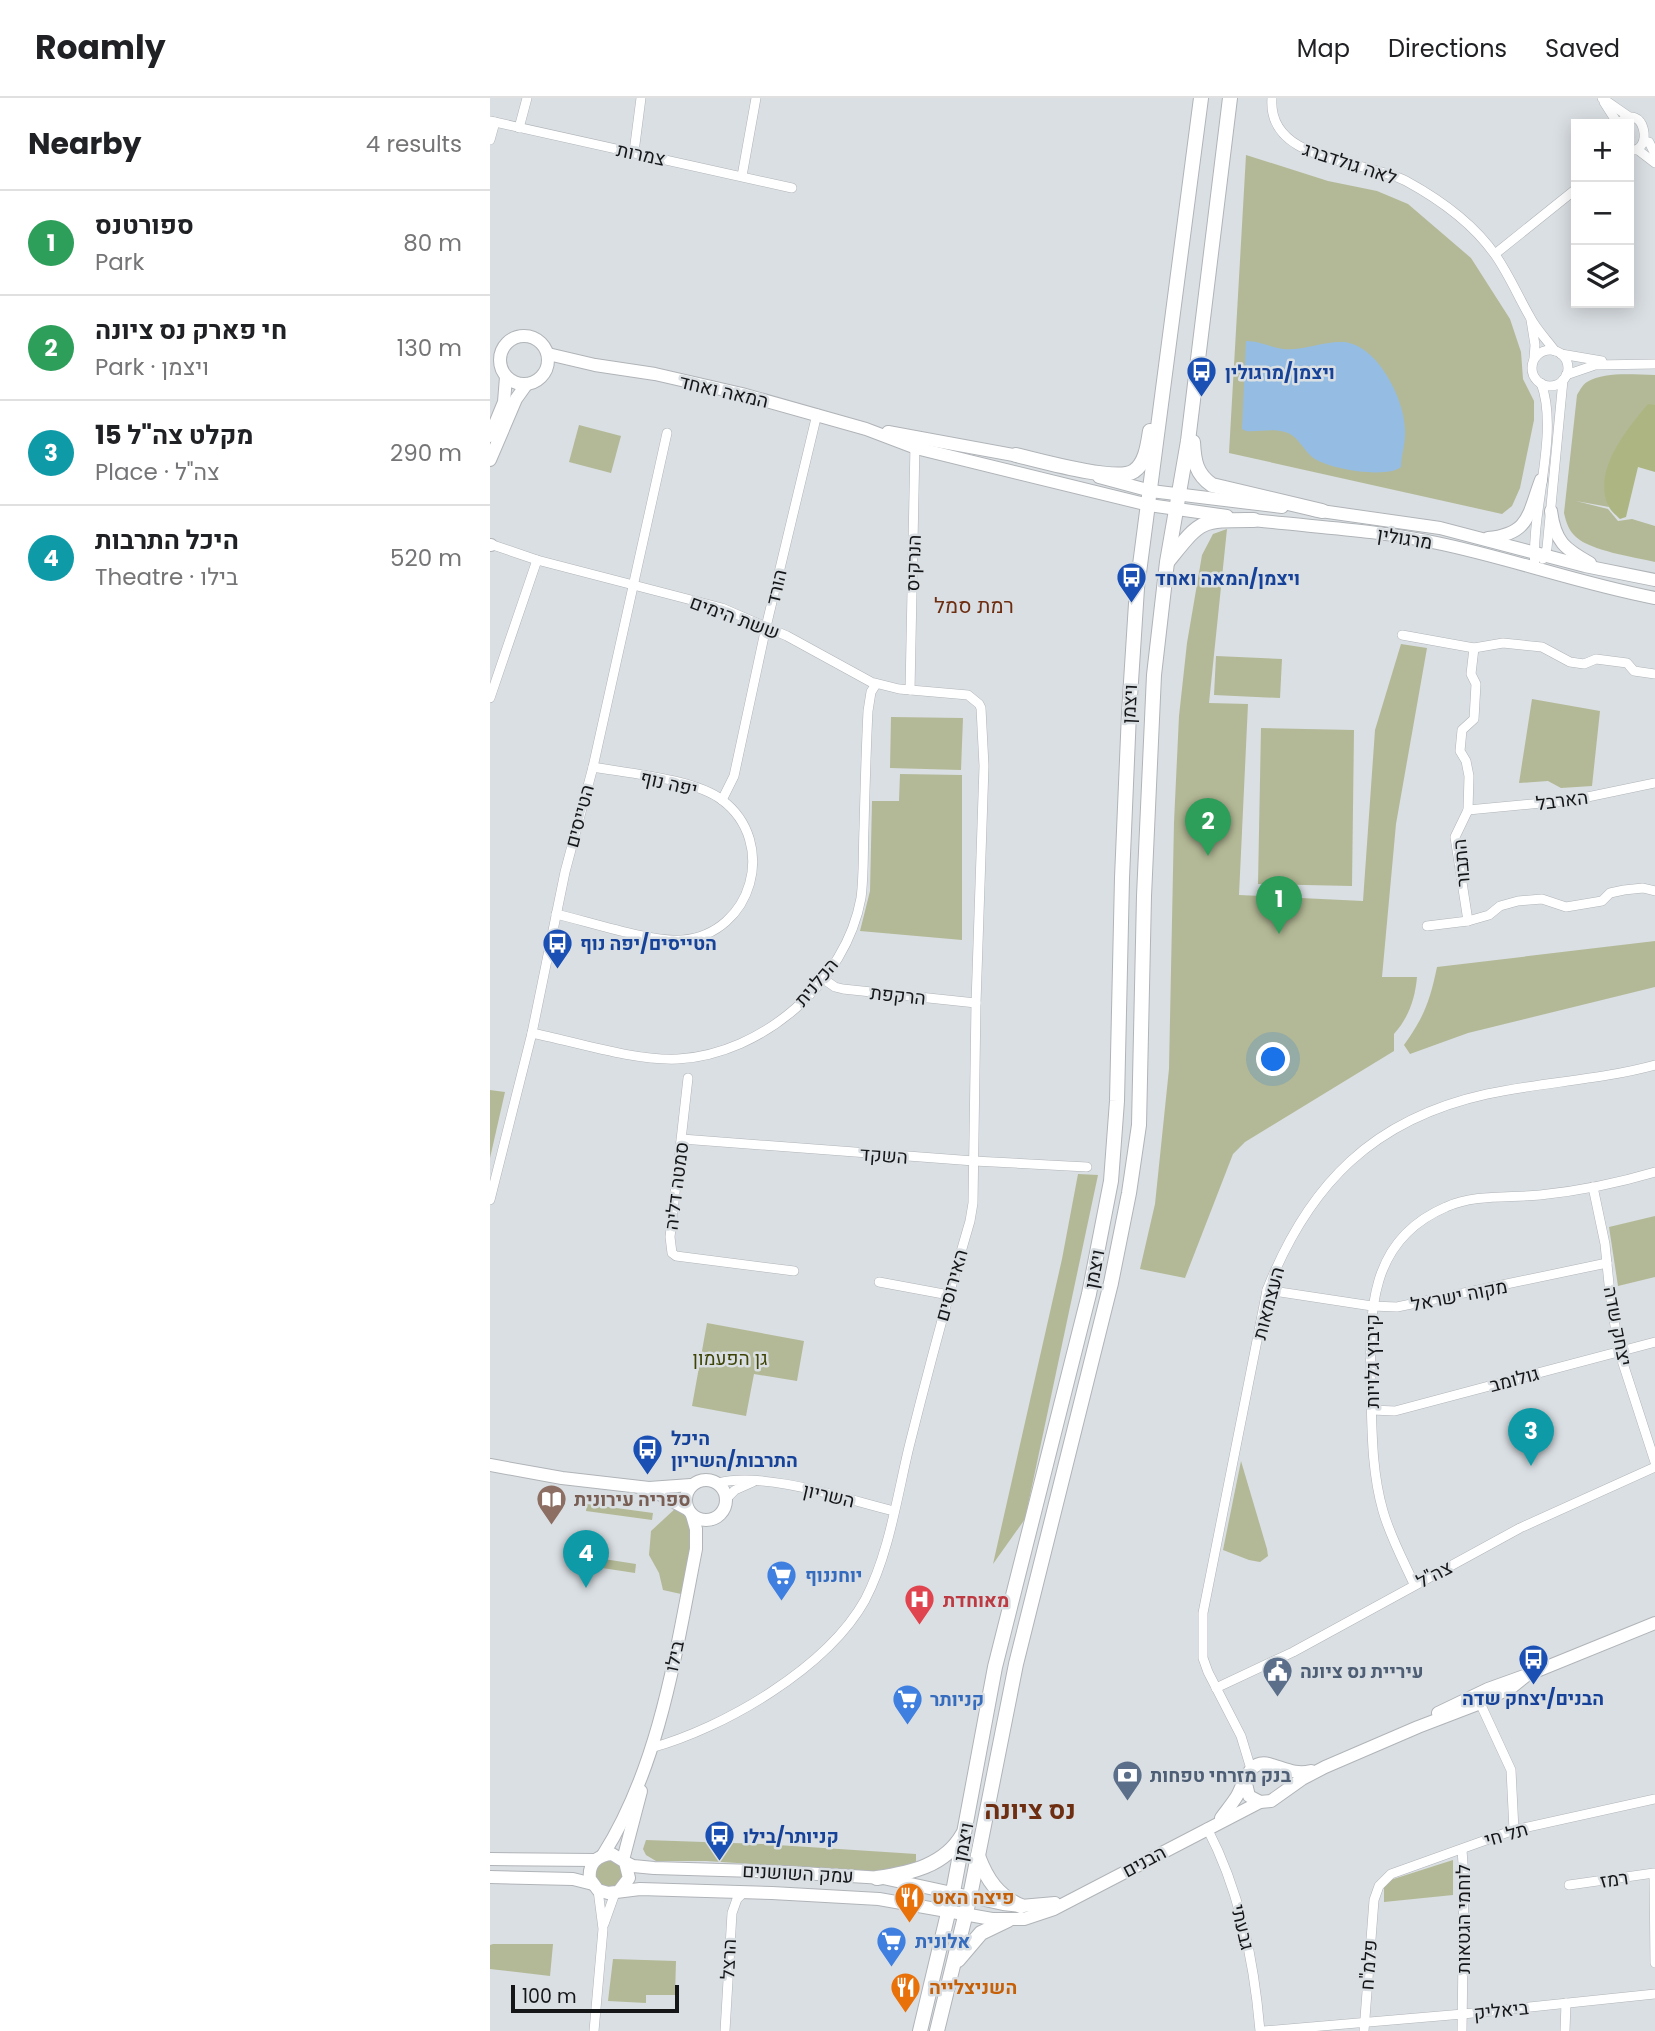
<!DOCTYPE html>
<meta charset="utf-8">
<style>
:root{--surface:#fff;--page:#f6f6f6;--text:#202124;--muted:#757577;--line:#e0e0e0;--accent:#b14c1d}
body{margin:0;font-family:Poppins,Heebo,sans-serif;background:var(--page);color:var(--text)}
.controls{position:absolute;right:21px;top:21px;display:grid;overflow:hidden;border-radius:0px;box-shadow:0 4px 18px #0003}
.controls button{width:63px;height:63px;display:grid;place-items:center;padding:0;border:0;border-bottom:2px solid var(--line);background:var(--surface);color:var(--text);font:35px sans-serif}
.scale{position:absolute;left:21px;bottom:18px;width:168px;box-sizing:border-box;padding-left:7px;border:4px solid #151618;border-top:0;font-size:19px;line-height:24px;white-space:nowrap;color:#151618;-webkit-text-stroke:5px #dadfe3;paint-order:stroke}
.you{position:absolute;left:784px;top:962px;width:24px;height:24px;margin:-18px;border:5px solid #fff;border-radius:50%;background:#1a73e8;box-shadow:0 0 0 10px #1a73e833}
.badge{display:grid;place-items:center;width:46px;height:46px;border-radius:50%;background:var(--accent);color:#fff;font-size:23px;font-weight:700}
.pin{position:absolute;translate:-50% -58px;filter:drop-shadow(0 2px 4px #0008)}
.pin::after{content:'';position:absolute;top:37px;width:24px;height:21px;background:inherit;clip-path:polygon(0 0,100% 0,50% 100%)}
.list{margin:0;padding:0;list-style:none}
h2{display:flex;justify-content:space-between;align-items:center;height:91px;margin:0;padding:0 28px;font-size:30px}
h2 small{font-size:23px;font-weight:400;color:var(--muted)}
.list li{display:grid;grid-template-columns:46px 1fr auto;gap:21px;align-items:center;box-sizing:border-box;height:105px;padding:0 28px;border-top:2px solid var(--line)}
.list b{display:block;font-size:26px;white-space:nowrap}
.list p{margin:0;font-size:23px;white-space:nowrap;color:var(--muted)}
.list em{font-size:23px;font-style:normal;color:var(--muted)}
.icon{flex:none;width:38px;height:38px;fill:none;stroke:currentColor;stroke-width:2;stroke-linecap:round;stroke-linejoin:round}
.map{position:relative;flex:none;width:1165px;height:1933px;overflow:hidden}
header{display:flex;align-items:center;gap:42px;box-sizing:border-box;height:98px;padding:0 35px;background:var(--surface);border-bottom:2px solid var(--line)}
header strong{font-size:33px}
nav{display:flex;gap:38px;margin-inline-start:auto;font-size:24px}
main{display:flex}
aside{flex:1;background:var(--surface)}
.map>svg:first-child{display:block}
.green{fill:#b3b996}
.forest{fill:#adb683}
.water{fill:#95bde3}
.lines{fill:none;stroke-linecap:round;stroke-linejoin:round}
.street-casing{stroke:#b0b4b8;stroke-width:10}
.secondary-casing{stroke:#b0b4b8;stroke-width:14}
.primary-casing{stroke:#b0b4b8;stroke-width:16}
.street{stroke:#fff;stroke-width:9}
.secondary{stroke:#fff;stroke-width:12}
.primary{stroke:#fff;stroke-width:14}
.labels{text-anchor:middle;stroke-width:5;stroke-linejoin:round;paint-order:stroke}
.street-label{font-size:19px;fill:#151618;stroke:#dadfe3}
.transit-label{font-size:19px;font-weight:bold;fill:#164399;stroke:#dadfe3;text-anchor:start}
.park-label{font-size:19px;fill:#3e4406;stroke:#dadfe3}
.education-label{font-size:19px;font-weight:bold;fill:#785e54;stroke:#dadfe3;text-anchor:start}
.shop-label{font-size:19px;font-weight:bold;fill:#366cbe;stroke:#dadfe3;text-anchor:start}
.health-label{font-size:19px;font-weight:bold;fill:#be3a42;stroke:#dadfe3;text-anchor:start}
.service-label{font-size:19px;font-weight:bold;fill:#4e5e75;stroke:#dadfe3;text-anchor:start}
.food-label{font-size:19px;font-weight:bold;fill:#c56008;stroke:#dadfe3;text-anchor:start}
.neighbourhood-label{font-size:21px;fill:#6e2e11;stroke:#dadfe3}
.district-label{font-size:26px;font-weight:bold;fill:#6e2e11;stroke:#dadfe3}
</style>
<header>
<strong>Roamly</strong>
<nav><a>Map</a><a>Directions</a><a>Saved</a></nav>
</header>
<main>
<aside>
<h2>Nearby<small>4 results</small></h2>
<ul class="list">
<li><span class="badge" style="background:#2e9e5b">1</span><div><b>ספורטנס</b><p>Park</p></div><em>80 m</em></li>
<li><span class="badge" style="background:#2e9e5b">2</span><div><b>חי פארק נס ציונה</b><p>Park · ויצמן</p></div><em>130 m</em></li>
<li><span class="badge" style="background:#0f9aa8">3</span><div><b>מקלט צה&quot;ל 15</b><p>Place · צה&quot;ל</p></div><em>290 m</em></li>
<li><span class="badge" style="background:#0f9aa8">4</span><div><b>היכל התרבות</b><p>Theatre · בילו</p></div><em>520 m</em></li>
</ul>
</aside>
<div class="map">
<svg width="1165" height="1933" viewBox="0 0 1165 1933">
<rect width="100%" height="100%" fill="#dadfe3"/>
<g class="green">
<polygon points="756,57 838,83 887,93 918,106 981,160 1020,221 1031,254 1033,281 1044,303 1044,322 1030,390 1022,408 1012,416 739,355"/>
<path d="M1165,277V307H1158L1115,391L1119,409L1086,403L1118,411L1128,423L1142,421L1165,428V464C1144,459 1101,453 1086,439C1079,433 1076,424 1074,415L1087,297C1090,292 1093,286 1097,284C1116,273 1144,277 1165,277Z"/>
<polygon points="89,327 131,338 121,375 79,364"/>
<path d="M737,431L719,605L758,606L749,797L873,803L885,632L911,546L937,550L906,726L892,879H927C925,901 919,919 904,936V953L755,1044L743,1056L695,1180L650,1171L665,1106L679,971L684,724L689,618L697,545L712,457L723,436Z"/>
<polygon points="726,558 792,561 790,600 724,597"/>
<polygon points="1042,601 1110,613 1102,688 1071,690 1058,683 1029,685"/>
<polygon points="401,619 473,620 471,672 400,670"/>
<polygon points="771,630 864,632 862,788 768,786"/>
<polygon points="410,676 472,677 472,842 370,833 380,793 382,703 409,703"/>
<path d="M1165,843V889L978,935L920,956L914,947C934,919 940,903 947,869Z"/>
<polygon points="0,992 15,994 0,1060"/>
<polygon points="588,1076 608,1077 535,1421 503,1466 572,1161"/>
<polygon points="1165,1118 1165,1179 1128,1188 1119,1129"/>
<polygon points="217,1225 314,1243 307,1283 264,1276 256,1318 202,1308"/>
<polygon points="751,1363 777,1451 778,1458 770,1464 759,1462 733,1452"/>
<polygon points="97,1406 163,1415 162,1422 96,1413"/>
<path d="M187,1409C214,1430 197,1468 191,1496L173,1492L169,1475L159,1457L161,1433Z"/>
<polygon points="88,1457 146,1466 145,1475 86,1466"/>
<polygon points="156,1742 272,1746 426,1756 426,1765 396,1773 370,1773 216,1763 166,1763 156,1757 153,1751"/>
<polygon points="126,1760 137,1776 125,1792 107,1788 103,1768 107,1763"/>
<polygon points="963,1762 963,1797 894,1804 894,1784"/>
<polygon points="3,1846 63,1846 60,1878 0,1871 0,1847"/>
<polygon points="123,1861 186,1863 185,1897 156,1897 156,1905 118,1903"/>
</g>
<path class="forest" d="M1158,306L1165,307V374L1148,369L1136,419L1130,421C1127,418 1121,413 1119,409C1101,374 1137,331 1158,306Z"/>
<path class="water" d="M756,243C769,243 780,249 793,251C813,253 833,243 853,244C888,246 917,305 915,336C915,347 911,358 911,369C896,381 837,371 822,359C813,351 807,337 795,334C783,330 769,334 756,333L752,331Z"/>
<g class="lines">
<defs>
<g id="street">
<path d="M782,0C777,65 874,61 916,83C949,101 984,126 1006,158C1019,177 1028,198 1040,219C1046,231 1057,242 1065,253"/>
<polyline points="1112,0 1138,18"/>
<polyline points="1114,4 1128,26"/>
<polyline points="0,23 302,90"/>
<path d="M1128,26C1155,0 1165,57 1139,52"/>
<polyline points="29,30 37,0"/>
<polyline points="0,42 5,24"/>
<polyline points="1159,44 1165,56"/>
<polyline points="1148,52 1165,65"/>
<polyline points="144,54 151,0"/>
<polyline points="252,78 266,0"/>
<polyline points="1005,156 1086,91"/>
<polyline points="1041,222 1045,247 1044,260"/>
<circle cx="1060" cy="270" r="18"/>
<polyline points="1071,256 1112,263"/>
<polyline points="1076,277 1105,267 1165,266"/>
<path d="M0,446L47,462L232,510L297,538L381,584L409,591L478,597L489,606L491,610L494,668L486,905L483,1105L480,1123C458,1198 438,1273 419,1349C407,1399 399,1456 375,1502C337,1570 234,1630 161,1650"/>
<polyline points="1053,461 1057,450 1073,282"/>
<path d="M1045,470C1040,414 1070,335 1051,285"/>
<polyline points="912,537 984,550"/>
<polyline points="420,592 425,346"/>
<polyline points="0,600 47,462"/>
<polyline points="232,702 244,678 276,529 327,316"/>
<polyline points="978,712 1083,702 1165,685"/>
<path d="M66,816C100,824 160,844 192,842C263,836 288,744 232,702C205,681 137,675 103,669"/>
<polyline points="978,823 965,739 978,712 979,678 976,663 970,653 972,632 984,621 986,586 981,576 984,550 1013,545 1052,549 1080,564 1094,566 1106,561 1137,565 1144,573 1165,576"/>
<polyline points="937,828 978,823 999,817 1010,808 1028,803 1052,801 1076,809 1112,803 1120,795 1134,792 1153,790 1165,793"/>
<polyline points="332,880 345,889 353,891 486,905"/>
<path d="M42,935C86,944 144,963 188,961C273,956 356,884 371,800C374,777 373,753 374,730C375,691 376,652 378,613L381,594L386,586"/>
<polyline points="198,980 180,1139 182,1155 186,1158 304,1173"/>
<polyline points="192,1041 484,1063 597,1069"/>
<polyline points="1103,1089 1115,1146 1120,1196 1129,1253 1165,1364"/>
<polyline points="0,1102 42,935 75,774 103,669 177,335"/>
<polyline points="389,1184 459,1197"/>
<polyline points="777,1192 882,1208 907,1209 1117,1165"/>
<polyline points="882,1312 905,1313 1165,1244"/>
<path d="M228,1385C275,1373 355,1401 404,1413"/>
<polyline points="236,1401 245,1392 263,1384"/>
<path d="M924,1486C913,1462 900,1438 893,1413C882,1375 882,1335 881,1296C880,1222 874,1144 956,1109C984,1096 1020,1100 1050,1097C1088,1093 1128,1085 1165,1074"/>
<polyline points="726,1590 803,1554 1030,1430 1165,1369"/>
<polyline points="990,1605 1021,1672 1024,1732"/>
<path d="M761,1671L751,1638L718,1574L713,1560V1515L777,1192C819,1086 883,1021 997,996C1053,984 1110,982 1165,967"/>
<path d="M717,1730C750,1793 764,1862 770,1933"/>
<polyline points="1079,1787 1164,1775 1165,1865"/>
<polyline points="114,1826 125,1795"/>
<polyline points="104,1933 113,1831 108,1792"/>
<polyline points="235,1933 242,1815 247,1801 254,1794"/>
<polyline points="773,1933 973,1916 1165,1896"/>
<polyline points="874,1933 884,1802 889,1788 901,1776 1024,1732 1165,1701"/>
<polyline points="972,1933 974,1779 972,1752"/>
<polyline points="1075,1933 1076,1905"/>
</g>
<g id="secondary">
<circle cx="34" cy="262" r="24"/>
<polyline points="58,256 105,267 165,276 252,296 376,331 426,350 659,407 737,418"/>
<polyline points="398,334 534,359"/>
<polyline points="0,338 14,304 16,279"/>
<polyline points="0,362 26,301 36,287"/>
<polyline points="609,379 661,393 792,409"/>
<polyline points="824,412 950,430 1095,468 1165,482"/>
<path d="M1061,413C1065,444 1075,451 1100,465"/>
<path d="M755,421C819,429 883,431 947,445C1020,460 1091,486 1165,500"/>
<path d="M998,440C1040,436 1038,416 1051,382"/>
<polyline points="0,447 1,447"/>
<polyline points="0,1367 72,1380 159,1390 201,1387"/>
<circle cx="216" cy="1402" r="20"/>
<polyline points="164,1393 197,1411"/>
<polyline points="948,1615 998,1591 1037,1577 1165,1525"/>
<polyline points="755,1682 759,1698 770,1704 781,1703 812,1681 835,1669 928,1629 988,1606 1022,1589 1037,1577"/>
<path d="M731,1720C736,1713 742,1706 747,1698C754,1685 759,1661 779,1666C794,1670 805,1677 821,1673"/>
<path d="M113,1757C170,1667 186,1553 206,1451V1431L202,1417"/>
<polyline points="0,1761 105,1762"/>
<polyline points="133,1762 151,1693"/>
<polyline points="135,1764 143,1768 164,1770 295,1774 393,1780 513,1806 531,1808 565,1805"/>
<polyline points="0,1779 83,1781 103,1786"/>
<path d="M129,1793L139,1780L135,1764L122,1756C107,1757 98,1766 100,1781L108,1792L118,1795L150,1791L282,1795L389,1801L502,1821H534L564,1811L770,1704"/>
</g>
<g id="primary">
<path d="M703,344C704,363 706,376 722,387L832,413"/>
<path d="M526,357C548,362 627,385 644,373C656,365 658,345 660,333"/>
<path d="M678,463C712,421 709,422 764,422"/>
<path d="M488,1758C497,1782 508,1798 531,1808"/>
<path d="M387,1780C420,1775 455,1768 473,1736"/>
<polyline points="468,1862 491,1835 518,1822"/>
<polyline points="430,1933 463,1794 505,1569 599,1196 621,1083 627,1003 632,780 639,615 647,490 711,0"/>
<polyline points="447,1933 480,1798 526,1566 621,1185 639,1095 649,1027 654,798 664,577 677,464 698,343 740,0"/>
</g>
</defs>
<use href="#street" class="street-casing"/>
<use href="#secondary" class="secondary-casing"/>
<use href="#primary" class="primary-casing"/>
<use href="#street" class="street"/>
<use href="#secondary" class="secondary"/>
<use href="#primary" class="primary"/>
</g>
<defs>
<symbol id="bus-pin" viewBox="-11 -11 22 30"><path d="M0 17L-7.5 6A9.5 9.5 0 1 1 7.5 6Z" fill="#1a4fb4" stroke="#dadfe3"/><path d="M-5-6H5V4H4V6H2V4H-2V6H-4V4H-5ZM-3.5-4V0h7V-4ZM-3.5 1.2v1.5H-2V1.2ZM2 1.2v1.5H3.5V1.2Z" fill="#fff"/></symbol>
<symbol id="library-pin" viewBox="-11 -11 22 30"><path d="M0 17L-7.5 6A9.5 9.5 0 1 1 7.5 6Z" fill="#8d6e63" stroke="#dadfe3"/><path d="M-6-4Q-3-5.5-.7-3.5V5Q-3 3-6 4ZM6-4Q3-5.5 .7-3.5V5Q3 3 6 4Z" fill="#fff"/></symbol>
<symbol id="supermarket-pin" viewBox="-11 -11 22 30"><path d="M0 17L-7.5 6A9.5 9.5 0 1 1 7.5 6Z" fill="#3f7fe0" stroke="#dadfe3"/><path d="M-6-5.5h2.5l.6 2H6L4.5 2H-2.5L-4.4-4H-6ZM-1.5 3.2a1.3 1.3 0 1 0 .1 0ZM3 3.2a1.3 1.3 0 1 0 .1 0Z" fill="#fff"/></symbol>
<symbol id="hospital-pin" viewBox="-11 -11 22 30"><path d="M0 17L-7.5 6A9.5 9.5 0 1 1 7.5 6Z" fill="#e0444e" stroke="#dadfe3"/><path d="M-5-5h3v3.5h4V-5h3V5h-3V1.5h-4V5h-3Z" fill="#fff"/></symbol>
<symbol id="civic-pin" viewBox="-11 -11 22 30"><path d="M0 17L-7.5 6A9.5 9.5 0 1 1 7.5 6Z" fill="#5c6f8a" stroke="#dadfe3"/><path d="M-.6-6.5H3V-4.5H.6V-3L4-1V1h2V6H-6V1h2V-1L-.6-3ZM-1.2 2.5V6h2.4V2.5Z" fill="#fff"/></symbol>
<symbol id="bank-pin" viewBox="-11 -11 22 30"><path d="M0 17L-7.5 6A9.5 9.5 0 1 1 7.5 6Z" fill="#5c6f8a" stroke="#dadfe3"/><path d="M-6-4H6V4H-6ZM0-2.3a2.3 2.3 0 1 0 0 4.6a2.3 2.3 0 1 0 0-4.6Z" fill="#fff"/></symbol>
<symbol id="restaurant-pin" viewBox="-11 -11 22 30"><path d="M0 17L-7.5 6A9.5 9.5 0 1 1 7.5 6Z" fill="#e8710a" stroke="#dadfe3"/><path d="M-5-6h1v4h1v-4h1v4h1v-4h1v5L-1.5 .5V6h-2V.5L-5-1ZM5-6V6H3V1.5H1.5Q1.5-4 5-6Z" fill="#fff"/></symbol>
</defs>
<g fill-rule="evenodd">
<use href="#bus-pin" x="694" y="256" width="35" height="47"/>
<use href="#bus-pin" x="624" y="462" width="35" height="47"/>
<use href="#bus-pin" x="50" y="828" width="35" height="47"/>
<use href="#bus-pin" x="140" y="1334" width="35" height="47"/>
<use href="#library-pin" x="44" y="1384" width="35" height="47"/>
<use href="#supermarket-pin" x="274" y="1460" width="35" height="47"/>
<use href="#hospital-pin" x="412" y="1484" width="35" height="47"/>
<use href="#bus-pin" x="1026" y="1544" width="35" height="47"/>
<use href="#civic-pin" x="770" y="1556" width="35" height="47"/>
<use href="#supermarket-pin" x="400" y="1584" width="35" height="47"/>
<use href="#bank-pin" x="620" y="1660" width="35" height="47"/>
<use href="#bus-pin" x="212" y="1720" width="35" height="47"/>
<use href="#restaurant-pin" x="402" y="1782" width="35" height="47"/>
<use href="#supermarket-pin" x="384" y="1826" width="35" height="47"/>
<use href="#restaurant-pin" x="398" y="1872" width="35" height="47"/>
</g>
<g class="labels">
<g class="street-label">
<text transform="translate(151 56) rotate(12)" y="7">צמרות</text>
<text transform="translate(860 65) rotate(18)" y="7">לאה גולדברג</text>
<text transform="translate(234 293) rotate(13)" y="7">המאה ואחד</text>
<text transform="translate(915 440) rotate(9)" y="7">מרגולין</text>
<text transform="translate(423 465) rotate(-88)" y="7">הנרקיס</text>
<text transform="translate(286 489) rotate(-77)" y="7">הורד</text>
<text transform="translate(245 519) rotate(20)" y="7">ששת הימים</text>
<text transform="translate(639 606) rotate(-87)" y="7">ויצמן</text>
<text transform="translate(179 685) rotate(13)" y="7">יפה נוף</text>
<text transform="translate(1072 702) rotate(-7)" y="7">הארבל</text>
<text transform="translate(89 718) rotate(-75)" y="7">הטייסים</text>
<text transform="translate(971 765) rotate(-95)" y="7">התבור</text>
<text transform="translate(326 884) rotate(-50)" y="7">הכלנית</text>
<text transform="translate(408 897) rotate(6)" y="7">הרקפת</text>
<text transform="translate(394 1057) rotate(4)" y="7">השקד</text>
<text transform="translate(186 1088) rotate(-83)" y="7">סמטה דליה</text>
<text transform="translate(604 1171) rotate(-79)" y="7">ויצמן</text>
<text transform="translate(461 1187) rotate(-74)" y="7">האירוסים</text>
<text transform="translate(969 1197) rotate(-11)" y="7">מקוה ישראל</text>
<text transform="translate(778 1205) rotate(-75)" y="7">העצמאות</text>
<text transform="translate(1128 1228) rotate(79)" y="7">יצחק שדה</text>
<text transform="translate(882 1263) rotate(-90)" y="7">קיבוץ גלויות</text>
<text transform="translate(1024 1281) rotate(-15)" y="7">גולומב</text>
<text transform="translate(339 1397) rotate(13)" y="7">השריון</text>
<text transform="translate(944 1476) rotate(-28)" y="7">צה"ל</text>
<text transform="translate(184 1558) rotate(-78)" y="7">בילו</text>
<text transform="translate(1016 1736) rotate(-16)" y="7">תל חי</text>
<text transform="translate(473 1744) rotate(-79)" y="7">ויצמן</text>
<text transform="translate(654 1763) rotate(-28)" y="7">הבנים</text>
<text transform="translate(308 1775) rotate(3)" y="7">עמק השושנים</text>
<text transform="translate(1124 1781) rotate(-8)" y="7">רמז</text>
<text transform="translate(973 1821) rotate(-90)" y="7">לוחמי הגטאות</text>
<text transform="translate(753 1829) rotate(77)" y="7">גבעתי</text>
<text transform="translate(238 1861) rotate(-87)" y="7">הרצל</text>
<text transform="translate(878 1867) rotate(-86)" y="7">פלמ"ח</text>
<text transform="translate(1011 1912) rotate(-6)" y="7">ביאליק</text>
</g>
<g class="transit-label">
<text x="735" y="281">ויצמן/מרגולין</text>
<text x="665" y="487">ויצמן/המאה ואחד</text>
<text x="90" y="852">הטייסים/יפה נוף</text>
<text x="181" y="1347">היכל<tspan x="181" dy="22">התרבות/השריון</tspan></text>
<text x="1043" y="1607" text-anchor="middle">הבנים/יצחק שדה</text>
<text x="253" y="1745">קניותר/בילו</text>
</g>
<g class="park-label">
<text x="240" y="1267">גן הפעמון</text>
</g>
<g class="education-label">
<text x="84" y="1408">ספריה עירונית</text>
</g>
<g class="shop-label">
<text x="315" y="1484">יוחננוף</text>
<text x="440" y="1608">קניותר</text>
<text x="425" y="1850">אלונית</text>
</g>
<g class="health-label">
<text x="453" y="1509">מאוחדת</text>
</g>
<g class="service-label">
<text x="810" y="1580">עיריית נס ציונה</text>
<text x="660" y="1684">בנק מזרחי טפחות</text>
</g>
<g class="food-label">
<text x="442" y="1806">פיצה האט</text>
<text x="439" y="1896">השניצלייה</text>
</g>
<g class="neighbourhood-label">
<text x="484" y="515">רמת סמל</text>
</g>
<g class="district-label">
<text x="540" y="1721">נס ציונה</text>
</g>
</g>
</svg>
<div class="controls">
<button>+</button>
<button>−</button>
<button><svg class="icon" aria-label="layers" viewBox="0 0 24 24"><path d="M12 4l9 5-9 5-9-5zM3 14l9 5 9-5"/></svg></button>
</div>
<div class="scale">100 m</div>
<div class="you"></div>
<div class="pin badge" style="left:789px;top:836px;background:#2e9e5b">1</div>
<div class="pin badge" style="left:718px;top:758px;background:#2e9e5b">2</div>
<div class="pin badge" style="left:1041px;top:1368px;background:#0f9aa8">3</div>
<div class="pin badge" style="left:96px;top:1490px;background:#0f9aa8">4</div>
</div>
</main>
